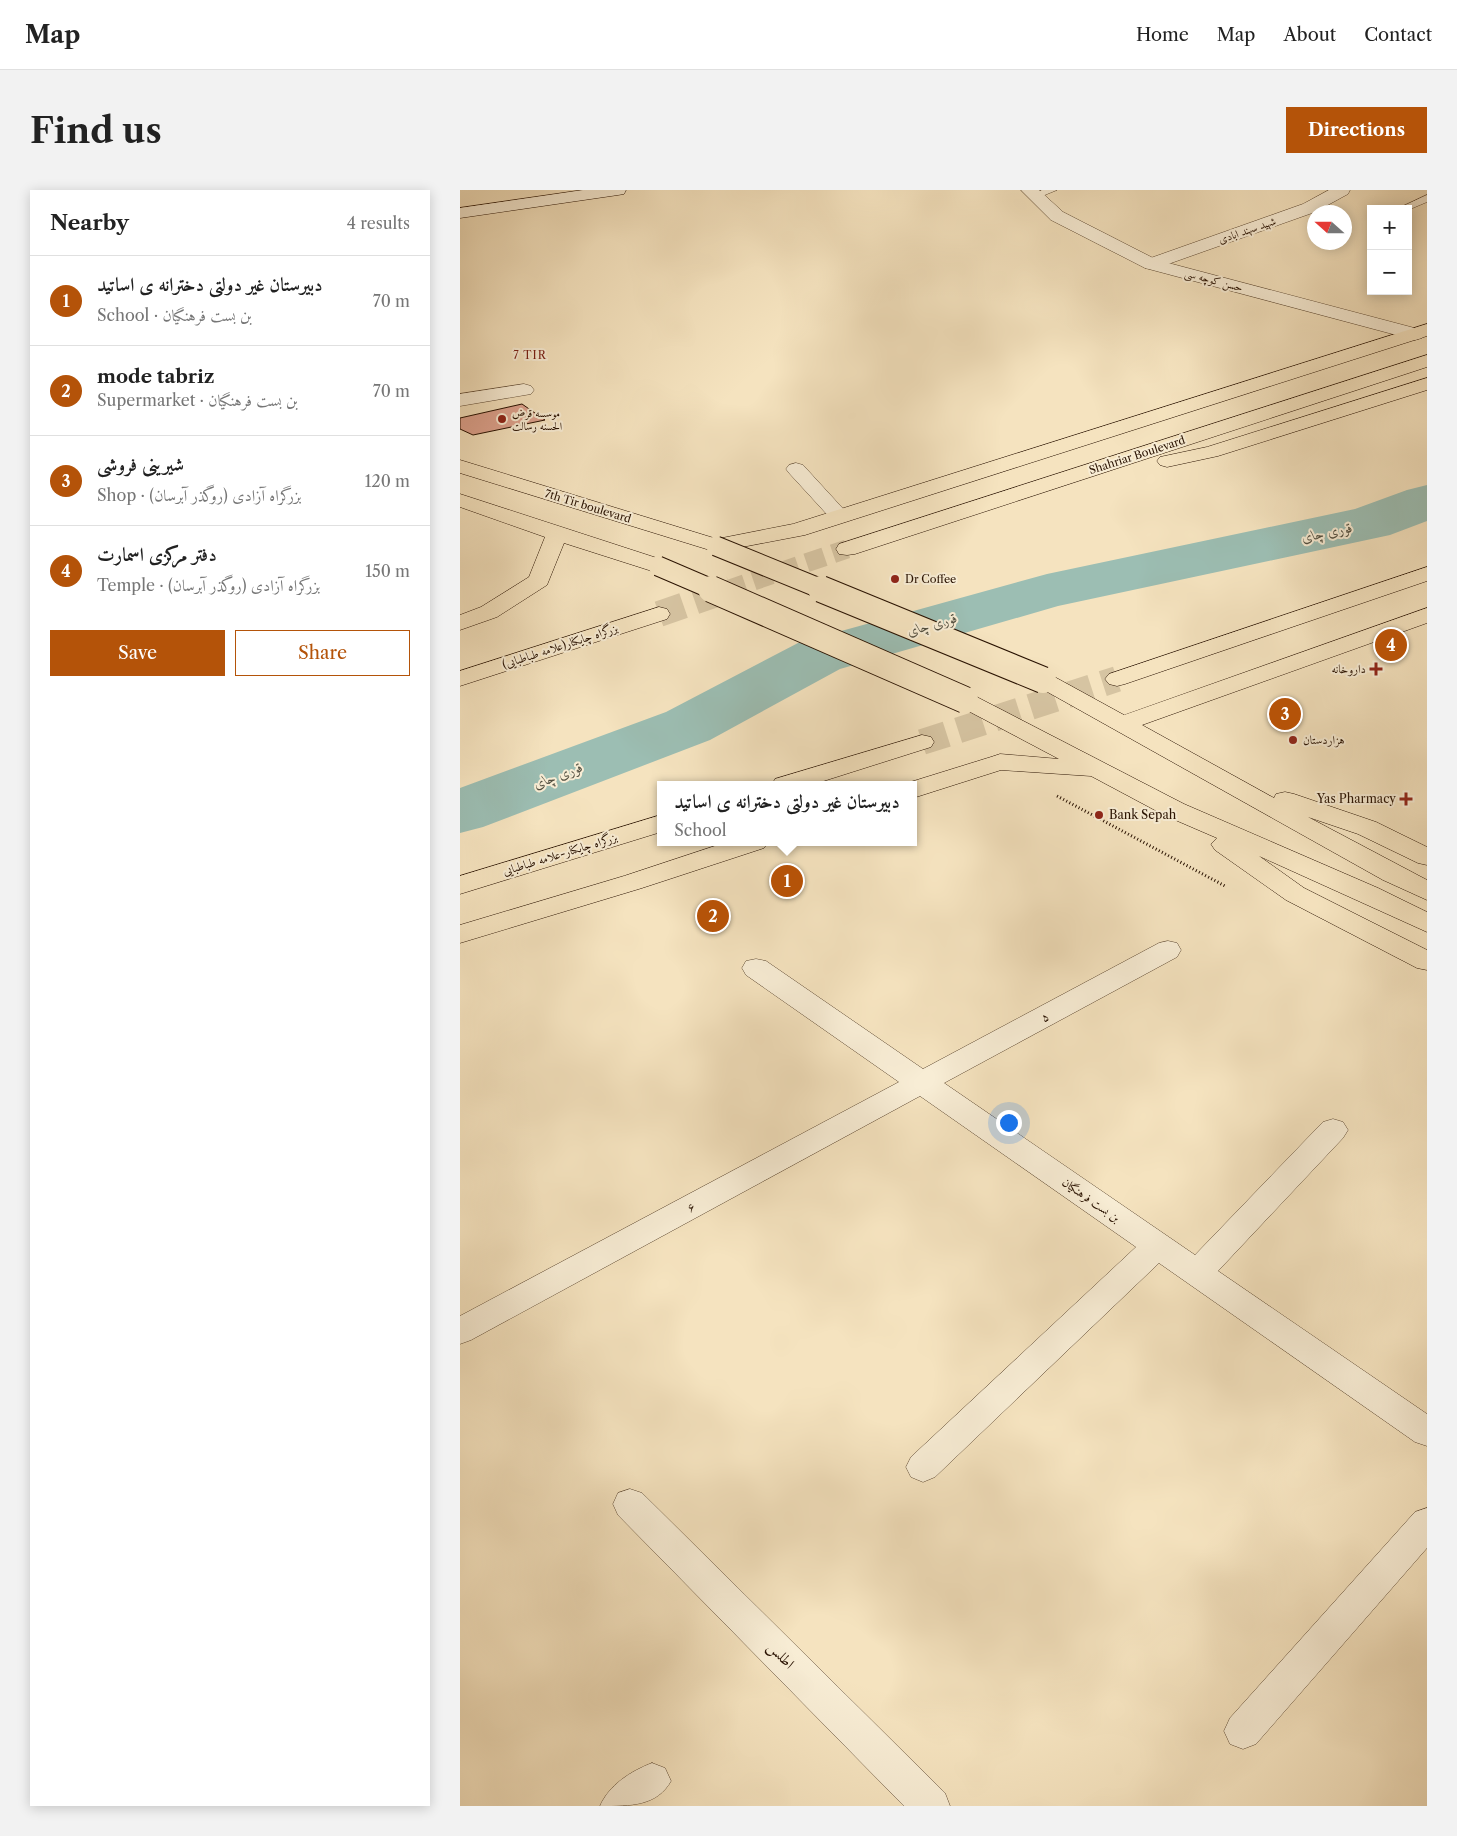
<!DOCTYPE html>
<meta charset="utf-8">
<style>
:root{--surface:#fff;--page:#f2f2f2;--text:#222;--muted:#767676;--line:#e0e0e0;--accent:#b45309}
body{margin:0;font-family:"Libre Caslon Text",Amiri,serif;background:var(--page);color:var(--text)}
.controls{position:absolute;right:15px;top:15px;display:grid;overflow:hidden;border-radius:0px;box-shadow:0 2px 12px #0003}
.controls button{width:45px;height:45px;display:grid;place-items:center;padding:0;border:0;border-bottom:1px solid var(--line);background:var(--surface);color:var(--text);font:25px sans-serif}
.compass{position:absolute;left:847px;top:15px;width:45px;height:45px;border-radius:50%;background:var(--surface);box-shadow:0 2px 12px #0003;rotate:291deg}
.you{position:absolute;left:548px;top:932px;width:18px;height:18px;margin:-12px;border:4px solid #fff;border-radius:50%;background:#1a73e8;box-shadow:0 0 0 8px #1a73e833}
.badge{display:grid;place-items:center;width:32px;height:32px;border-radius:50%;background:var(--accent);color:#fff;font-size:16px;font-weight:700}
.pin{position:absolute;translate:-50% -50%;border:2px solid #fff;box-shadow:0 1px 5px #0006}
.popup{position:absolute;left:197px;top:591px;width:260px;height:65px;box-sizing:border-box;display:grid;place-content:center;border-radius:0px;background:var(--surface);filter:drop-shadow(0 1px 4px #0005);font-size:16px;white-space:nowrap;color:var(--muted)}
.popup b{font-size:19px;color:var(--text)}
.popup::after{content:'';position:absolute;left:50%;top:100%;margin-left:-10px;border:10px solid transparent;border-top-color:var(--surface)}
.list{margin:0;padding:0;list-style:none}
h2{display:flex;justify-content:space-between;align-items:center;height:65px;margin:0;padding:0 20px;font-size:21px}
h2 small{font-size:16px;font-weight:400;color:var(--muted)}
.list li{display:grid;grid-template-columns:32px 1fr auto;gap:15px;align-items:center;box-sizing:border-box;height:90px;padding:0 20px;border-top:1px solid var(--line)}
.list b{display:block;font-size:19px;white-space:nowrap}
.list p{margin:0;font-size:16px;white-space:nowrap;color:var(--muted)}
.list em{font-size:16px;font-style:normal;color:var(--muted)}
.actions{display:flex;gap:10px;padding:15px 20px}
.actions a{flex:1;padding:11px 0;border:1px solid var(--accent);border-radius:0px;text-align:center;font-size:18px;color:var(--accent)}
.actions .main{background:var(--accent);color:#fff}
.map{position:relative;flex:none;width:967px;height:1616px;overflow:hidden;border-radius:0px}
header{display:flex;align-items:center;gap:30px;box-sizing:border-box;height:70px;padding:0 25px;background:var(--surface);border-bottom:1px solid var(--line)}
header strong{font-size:24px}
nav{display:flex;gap:28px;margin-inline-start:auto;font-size:18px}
.intro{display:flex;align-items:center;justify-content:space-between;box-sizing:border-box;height:120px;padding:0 30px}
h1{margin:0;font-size:35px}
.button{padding:12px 22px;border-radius:0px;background:var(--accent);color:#fff;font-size:18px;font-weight:700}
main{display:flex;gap:30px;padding:0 30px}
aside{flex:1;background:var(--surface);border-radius:0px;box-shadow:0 2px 12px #0003}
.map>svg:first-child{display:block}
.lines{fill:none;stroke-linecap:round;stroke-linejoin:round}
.river{fill:#9cbeb3;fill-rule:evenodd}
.building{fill:#dea38f;stroke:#281100}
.trunk-tunnel-far1{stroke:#d6c4a2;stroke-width:19;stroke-dasharray:19 9;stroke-linecap:butt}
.trunk-tunnel{stroke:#d6c4a2;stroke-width:26;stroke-dasharray:26 12;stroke-linecap:butt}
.service-casing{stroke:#5b4630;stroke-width:1}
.minor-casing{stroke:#5b4630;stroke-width:1}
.tertiary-casing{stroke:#5b4630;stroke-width:1}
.secondary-casing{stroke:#281100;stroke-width:1}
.trunk-casing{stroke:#281100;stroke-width:1}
.path{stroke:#281100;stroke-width:3;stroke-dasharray:1 2.5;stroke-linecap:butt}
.service{fill:#f8edd5;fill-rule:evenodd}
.minor{fill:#f8edd5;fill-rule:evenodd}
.tertiary{fill:#f8edd5;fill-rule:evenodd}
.secondary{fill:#f8edd5;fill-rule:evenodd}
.trunk{fill:#f5e3bf;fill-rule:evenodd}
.trunk-bridge-far1-casing{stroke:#281100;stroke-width:21;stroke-linecap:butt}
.trunk-bridge-casing{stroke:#281100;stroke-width:28;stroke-linecap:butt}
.trunk-bridge-far1{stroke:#f5e3bf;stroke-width:19}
.trunk-bridge{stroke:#f5e3bf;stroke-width:26}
.poi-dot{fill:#8f2418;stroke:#f8edd5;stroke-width:2}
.labels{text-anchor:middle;stroke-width:4;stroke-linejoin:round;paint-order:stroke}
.far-street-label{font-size:11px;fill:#281100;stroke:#f8edd5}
.far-neighbourhood-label{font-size:11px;letter-spacing:1px;fill:#7a1f14;stroke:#f8edd5}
.far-poi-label{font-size:11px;fill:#281100;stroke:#f8edd5;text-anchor:start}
.street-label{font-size:12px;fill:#281100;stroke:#f8edd5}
.poi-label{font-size:12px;fill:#281100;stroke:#f8edd5;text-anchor:end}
.water-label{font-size:14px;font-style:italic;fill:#514e3f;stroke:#f8edd5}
.near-street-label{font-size:15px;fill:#281100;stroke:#f8edd5}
</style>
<header>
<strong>Map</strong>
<nav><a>Home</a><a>Map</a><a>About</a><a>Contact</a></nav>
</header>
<div class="intro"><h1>Find us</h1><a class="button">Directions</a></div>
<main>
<aside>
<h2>Nearby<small>4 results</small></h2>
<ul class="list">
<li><span class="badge">1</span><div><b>دبیرستان غیر دولتی دخترانه ی اساتید</b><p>School · بن بست فرهنگیان</p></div><em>70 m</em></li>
<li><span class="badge">2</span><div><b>mode tabriz</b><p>Supermarket · بن بست فرهنگیان</p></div><em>70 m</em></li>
<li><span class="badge">3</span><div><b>شیرینی فروشی</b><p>Shop · بزرگراه آزادی (روگذر آبرسان)</p></div><em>120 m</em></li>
<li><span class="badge">4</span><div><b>دفتر مرکزی اسمارت</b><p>Temple · بزرگراه آزادی (روگذر آبرسان)</p></div><em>150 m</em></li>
</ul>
<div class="actions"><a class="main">Save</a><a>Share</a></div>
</aside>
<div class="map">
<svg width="967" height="1616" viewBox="0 0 967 1616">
<rect width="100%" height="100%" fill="#f5e3bf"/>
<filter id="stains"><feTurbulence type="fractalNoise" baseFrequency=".004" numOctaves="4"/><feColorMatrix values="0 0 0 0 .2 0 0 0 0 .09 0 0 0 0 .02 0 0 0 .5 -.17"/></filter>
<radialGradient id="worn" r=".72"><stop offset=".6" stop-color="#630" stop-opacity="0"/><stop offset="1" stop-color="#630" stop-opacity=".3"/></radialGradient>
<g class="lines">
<polygon class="river" points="967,295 967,331 930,345 598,416 380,479 250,550 23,637 0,643 0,598 206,522 338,453 587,384 895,319 947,300"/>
</g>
<polygon class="building" points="62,214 85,230 13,245 0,239 0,228"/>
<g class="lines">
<polyline class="trunk-tunnel-far1" points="267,400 387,359"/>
<g class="trunk-tunnel">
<polyline points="199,424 271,399"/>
<polyline points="462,552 657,489"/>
</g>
<defs>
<g id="service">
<polygon points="582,0 597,0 575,9 570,6"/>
<polygon points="967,5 967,12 948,20 937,19"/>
</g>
<g id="minor">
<polygon points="869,0 890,0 888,4 855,22 697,78 691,79 685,78 682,74 685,70 843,14"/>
<polygon points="64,194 71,196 74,200 71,204 0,216 0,204"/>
<polygon points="336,273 343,275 387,323 391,327 387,331 380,333 373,331 329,283 326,279 329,275"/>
<polygon points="708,751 717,753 721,760 717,767 484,893 735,1065 863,932 873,929 883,932 888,940 883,948 758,1081 967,1224 967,1256 955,1252 699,1073 475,1287 463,1292 451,1287 446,1277 451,1267 676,1057 460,906 11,1150 0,1154 0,1126 439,892 286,785 282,778 286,771 296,769 306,771 463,879 699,753"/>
<polygon points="170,1299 182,1303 485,1603 490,1616 444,1616 158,1325 153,1314 158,1303"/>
<polygon points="967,1318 967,1358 796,1554 783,1559 770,1554 764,1541 770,1528 955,1322"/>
<path d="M192,1573L205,1578L211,1591C197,1616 171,1616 140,1616C149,1595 171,1581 192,1573Z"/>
</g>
<polygon id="tertiary" points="561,0 579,0 603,22 697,70 962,140 964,144 962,148 955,150 685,78 591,30"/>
<polygon id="secondary" points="123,0 166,0 164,4 158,5 0,28 0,18"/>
<g id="trunk">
<polygon points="967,134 967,146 345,345 256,362 0,283 0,270 257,349 333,334"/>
<polygon points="967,165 967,177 395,364 387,365 379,364 376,359 379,354"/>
<polygon points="967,188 967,200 758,266 707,277 700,275 697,271 700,267 747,257"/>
<polygon points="0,304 206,371 209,376 206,381 198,383 104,353 87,395 37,427 0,440 0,425 21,417 69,387 85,347 0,317"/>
<polygon points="967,377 967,391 665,494 657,496 649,494 645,489 649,484"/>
<polygon points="199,417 207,419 210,424 207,429 0,496 0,481"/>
<polygon points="967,418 967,433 682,535 814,608 816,604 825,602 834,604 916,632 967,657 967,675 958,673 898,644 848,627 967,690 967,710 923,690 575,495 571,490 575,485 583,483 591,485 664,525"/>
<polygon points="505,503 513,505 724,614 918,698 967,722 967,742 799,666 844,698 967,760 967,780 957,778 826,710 755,660 751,654 757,648 706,626 631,586 541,580 453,608 453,595 444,594 531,567 540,564 599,569 497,515 493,510 497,505"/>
<polygon points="462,545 471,547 474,552 471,557 351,595 312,595 315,589"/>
<polygon points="201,625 201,642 0,704 0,686"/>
<polygon points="267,652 308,652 304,658 182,698 0,753 0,735 164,686"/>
</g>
</defs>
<use href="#service" class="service-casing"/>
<use href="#minor" class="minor-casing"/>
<use href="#tertiary" class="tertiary-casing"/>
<use href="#secondary" class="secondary-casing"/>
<use href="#trunk" class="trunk-casing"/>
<polyline class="path" points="597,606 765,696"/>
<use href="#service" class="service"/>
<use href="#minor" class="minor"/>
<use href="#tertiary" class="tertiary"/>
<use href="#secondary" class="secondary"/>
<use href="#trunk" class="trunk"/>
<defs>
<g id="trunk-bridge-far1">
<polyline points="256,356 364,400"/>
<polyline points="198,376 254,400"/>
</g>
<g id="trunk-bridge">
<polyline points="251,399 505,510"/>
<polyline points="361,399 583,490"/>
</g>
</defs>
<use href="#trunk-bridge-far1" class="trunk-bridge-far1-casing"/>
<use href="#trunk-bridge" class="trunk-bridge-casing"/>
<use href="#trunk-bridge-far1" class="trunk-bridge-far1"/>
<use href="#trunk-bridge" class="trunk-bridge"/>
</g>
<g class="poi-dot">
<circle cx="42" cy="229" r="5"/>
<circle cx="435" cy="389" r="5"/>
<path d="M913.5 471.5h5v5h5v5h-5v5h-5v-5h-5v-5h5z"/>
<circle cx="833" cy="550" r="5"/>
<path d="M943.5 601.5h5v5h5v5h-5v5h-5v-5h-5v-5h5z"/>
<circle cx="639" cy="625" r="5"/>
</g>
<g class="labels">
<g class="far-street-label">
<text transform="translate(787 40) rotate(-19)" y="4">شهید سهند ابادی</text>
<text transform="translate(754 90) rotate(15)" y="4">حسن کوچه سی</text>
<text transform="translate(677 265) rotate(-18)" y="4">Shahriar Boulevard</text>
<text transform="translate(128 316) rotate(17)" y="4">7th Tir boulevard</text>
</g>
<g class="far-neighbourhood-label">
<text x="70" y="169">7 TIR</text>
</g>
<g class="far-poi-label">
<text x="52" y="227">موسسه قرض<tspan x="52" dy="13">الحسنه رسالت</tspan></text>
<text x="445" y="393">Dr Coffee</text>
</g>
<g class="street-label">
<text transform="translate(100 456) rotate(-18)" y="4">بزرگراه چایکنار(علامه طباطبایی)</text>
<text transform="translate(100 664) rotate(-17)" y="4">بزرگراه چایکنار-علامه طباطبایی</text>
<text transform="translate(585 827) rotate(-28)" y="4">۵</text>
<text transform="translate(631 1010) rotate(35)" y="4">بن بست فرهنگیان</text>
<text transform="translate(231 1017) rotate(-28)" y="4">۶</text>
</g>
<g class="poi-label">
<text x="906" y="483">داروخانه</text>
<text x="843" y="554" text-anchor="start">هزاردستان</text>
<text x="936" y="613">Yas Pharmacy</text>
<text x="649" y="629" text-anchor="start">Bank Sepah</text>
</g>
<g class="water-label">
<text transform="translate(867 342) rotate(-12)" y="5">قوری چای</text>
<text transform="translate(472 434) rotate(-16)" y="5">قوری چای</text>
<text transform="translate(98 585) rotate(-21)" y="5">قوری چای</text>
</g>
<g class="near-street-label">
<text transform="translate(321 1465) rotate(45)" y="5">اطلس</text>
</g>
</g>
<rect width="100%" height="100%" filter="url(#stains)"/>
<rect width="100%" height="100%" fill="url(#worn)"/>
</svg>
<div class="controls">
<button>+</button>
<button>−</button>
</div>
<svg class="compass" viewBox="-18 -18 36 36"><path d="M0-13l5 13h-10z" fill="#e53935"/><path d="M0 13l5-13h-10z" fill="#767676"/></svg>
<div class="you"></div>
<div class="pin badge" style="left:327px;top:691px">1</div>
<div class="popup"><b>دبیرستان غیر دولتی دخترانه ی اساتید</b>School</div>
<div class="pin badge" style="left:253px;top:726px">2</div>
<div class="pin badge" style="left:825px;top:524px">3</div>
<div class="pin badge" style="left:931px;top:455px">4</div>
</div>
</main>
